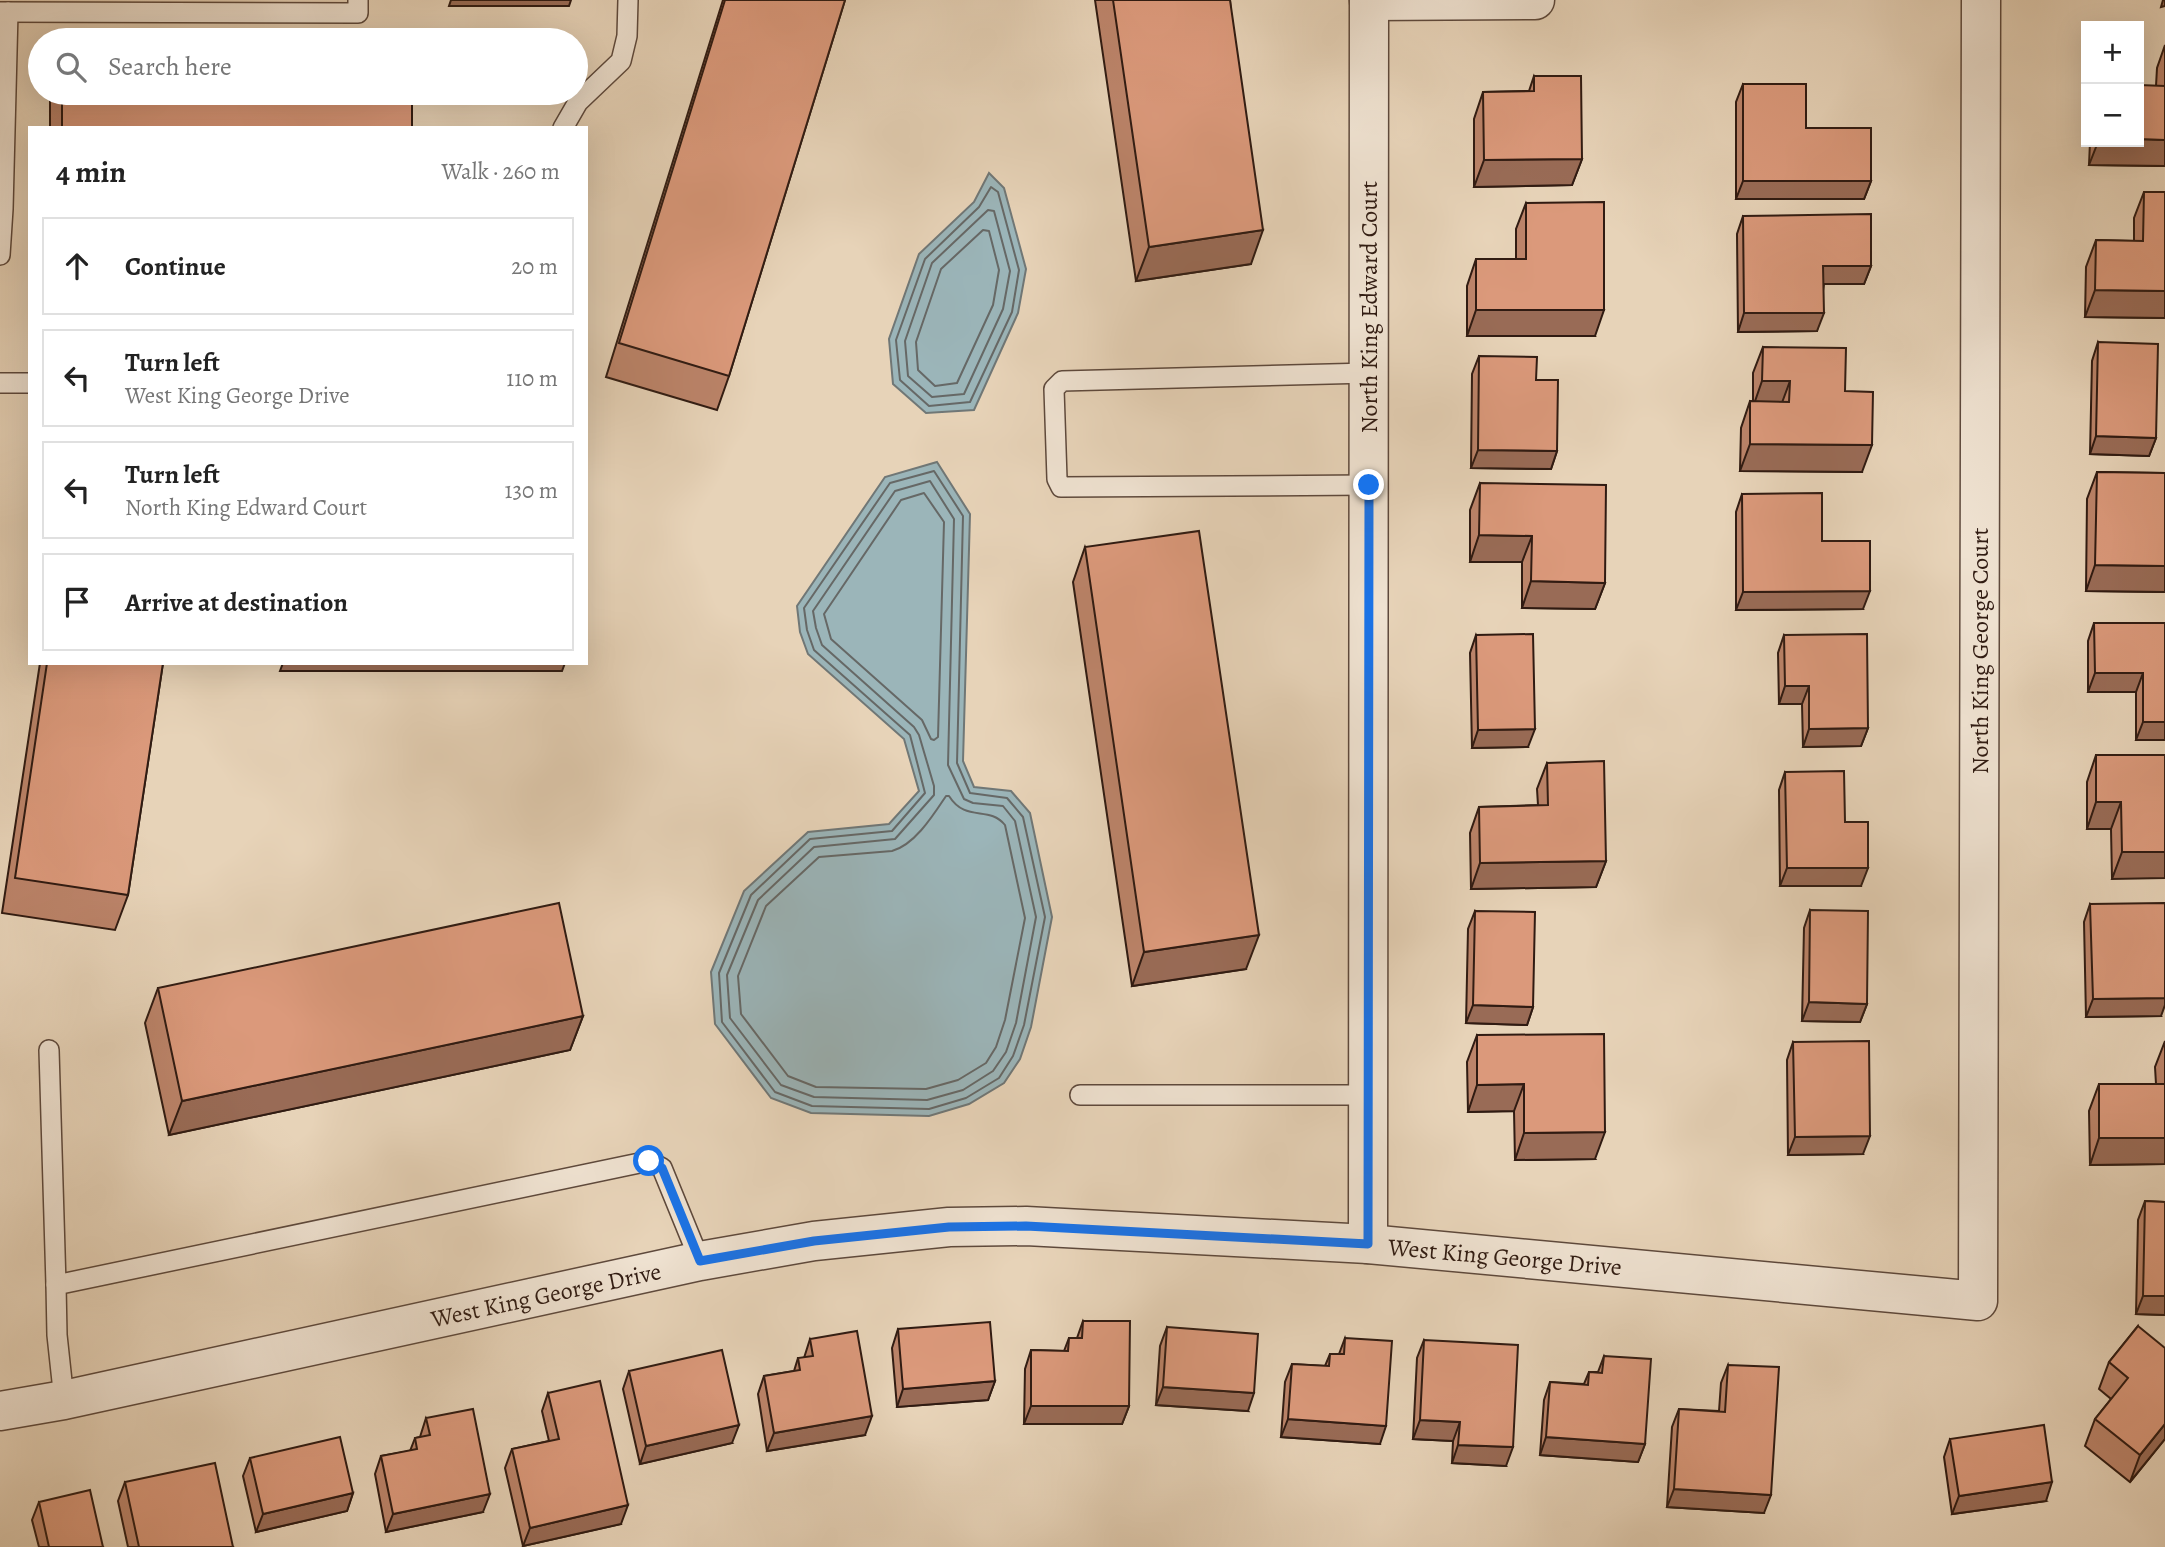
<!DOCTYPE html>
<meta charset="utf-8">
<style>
:root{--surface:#fff;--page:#f6f6f6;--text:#222;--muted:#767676;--line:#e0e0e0}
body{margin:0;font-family:Alegreya,serif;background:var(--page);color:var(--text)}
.controls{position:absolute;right:21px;top:21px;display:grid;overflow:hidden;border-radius:0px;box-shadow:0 7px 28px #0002}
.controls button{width:63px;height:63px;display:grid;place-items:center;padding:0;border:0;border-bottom:2px solid var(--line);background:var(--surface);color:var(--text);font:35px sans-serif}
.stop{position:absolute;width:21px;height:21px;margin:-16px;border:5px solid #1a73e8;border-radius:50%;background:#fff}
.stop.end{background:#1a73e8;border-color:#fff;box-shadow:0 2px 7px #0008}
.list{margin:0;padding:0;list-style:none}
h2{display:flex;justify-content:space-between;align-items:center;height:91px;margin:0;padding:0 28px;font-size:30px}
h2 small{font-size:23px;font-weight:400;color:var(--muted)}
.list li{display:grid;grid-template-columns:46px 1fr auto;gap:21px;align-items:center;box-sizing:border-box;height:98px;margin:0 14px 14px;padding:0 14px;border:2px solid var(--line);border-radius:0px}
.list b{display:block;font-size:26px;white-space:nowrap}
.list p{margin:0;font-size:23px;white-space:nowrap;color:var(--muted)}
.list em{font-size:23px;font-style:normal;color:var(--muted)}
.icon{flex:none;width:38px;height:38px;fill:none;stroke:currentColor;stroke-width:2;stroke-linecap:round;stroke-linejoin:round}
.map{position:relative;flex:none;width:2165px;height:1547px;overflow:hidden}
.search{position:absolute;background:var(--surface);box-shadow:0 7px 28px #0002;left:28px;top:28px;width:560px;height:77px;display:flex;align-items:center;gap:18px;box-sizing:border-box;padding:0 24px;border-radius:38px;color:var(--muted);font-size:26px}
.panel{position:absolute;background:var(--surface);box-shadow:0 7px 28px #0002;left:28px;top:126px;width:560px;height:539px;border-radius:0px}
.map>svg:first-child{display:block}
.water{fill:#9bb5b9;stroke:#707776;stroke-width:2}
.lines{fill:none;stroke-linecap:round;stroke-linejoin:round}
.shore{stroke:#666866;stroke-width:2}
.lane-casing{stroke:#5e493c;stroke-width:22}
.street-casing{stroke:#5e493c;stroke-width:41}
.lane{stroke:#efe2d1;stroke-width:19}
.street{stroke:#efe2d1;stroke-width:38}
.wall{fill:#bc846a;stroke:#301b12;stroke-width:2}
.shaded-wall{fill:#996b56;stroke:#301b12;stroke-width:2}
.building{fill:#db997b;stroke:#301b12;stroke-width:2}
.route{stroke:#1a73e8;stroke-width:9}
.labels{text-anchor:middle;stroke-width:5;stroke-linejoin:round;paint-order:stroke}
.street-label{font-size:24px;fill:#301b12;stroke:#efe2d1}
</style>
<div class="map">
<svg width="2165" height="1547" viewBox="0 0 2165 1547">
<rect width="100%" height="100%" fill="#e7d3b8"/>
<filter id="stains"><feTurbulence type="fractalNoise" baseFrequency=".00286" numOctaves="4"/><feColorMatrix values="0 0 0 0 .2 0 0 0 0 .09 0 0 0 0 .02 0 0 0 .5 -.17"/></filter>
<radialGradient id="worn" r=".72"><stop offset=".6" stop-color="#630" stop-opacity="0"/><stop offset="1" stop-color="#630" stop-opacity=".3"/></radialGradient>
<g class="water">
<polygon points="989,173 1004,188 1026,269 1018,313 974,410 926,413 893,384 889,339 919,254 974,202"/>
<polygon points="937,462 970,514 963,761 974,787 1011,791 1030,813 1052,917 1031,1027 1020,1059 1004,1083 969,1104 929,1116 811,1113 771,1098 715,1024 711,972 744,891 808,832 889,824 919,791 904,739 808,654 800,632 797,606 885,477"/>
</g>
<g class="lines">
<g class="shore">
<polygon points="991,187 998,192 1019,270 1012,312 970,402 929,406 900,380 896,340 925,259 979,207"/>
<polygon points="988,210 994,211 1010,271 1003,309 964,394 932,397 908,376 905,341 932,263"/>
<polygon points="983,230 989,231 999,270 993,305 957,383 935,386 918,370 916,342 941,269"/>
<polygon points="934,471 963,516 957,763 970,793 1007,798 1023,817 1045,917 1024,1025 1013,1056 999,1078 966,1098 929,1109 812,1106 775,1092 722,1022 719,973 751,895 810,839 892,831 925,793 910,735 814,650 807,630 804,608 890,483"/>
<polygon points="930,481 954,519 948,765 964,799 973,803 1003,806 1015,821 1036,917 1016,1023 1006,1052 993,1071 963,1090 927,1100 814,1097 781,1085 730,1018 727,975 758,900 814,847 895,839 934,795 934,786 919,735 914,727 822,645 816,628 813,611 895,491"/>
<polygon points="924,493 944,522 938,737 934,740 931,739 922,720 831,639 824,614 901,500"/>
<path d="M946,796H949C966,823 989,805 1005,825L1025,918L1005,1020L996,1047L986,1063L958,1080L926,1089L816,1087L788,1076L741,1014L738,976L766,906L819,857L892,851C915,845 934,814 946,796Z"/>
</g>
<defs>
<g id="lane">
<polyline points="0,12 358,13 358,0"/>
<polyline points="563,128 578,102 621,61 627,36 628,0"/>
<polyline points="0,255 3,209 8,12"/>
<polyline points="1369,373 1062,381 1054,389 1057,479 1061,487 1369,485"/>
<polyline points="0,383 30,383"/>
<polyline points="49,1050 56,1285"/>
<polyline points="1080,1095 1368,1095"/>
<polyline points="64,1400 57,1335 56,1285 649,1161 662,1168 700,1261"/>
</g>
<g id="street">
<polyline points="1369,1 1535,0"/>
<polyline points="1368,1244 1369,0"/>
<polyline points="0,1411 64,1400 700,1261 814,1241 949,1227 1026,1226 1368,1244 1978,1301 1981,0"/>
</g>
</defs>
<use href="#lane" class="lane-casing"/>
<use href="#street" class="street-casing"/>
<use href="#lane" class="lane"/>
<use href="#street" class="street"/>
</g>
<g class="wall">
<polygon points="723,0 845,0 729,376 717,410 606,377"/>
<polygon points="1095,0 1230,0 1251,264 1136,281"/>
<polygon points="2165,45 2165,166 2089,165 2090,142 2139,142 2156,86 2157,68"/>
<polygon points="1534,76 1582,159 1572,185 1474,187 1474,119 1483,92 1529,91"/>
<polygon points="1743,84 1806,128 1871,181 1864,199 1736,199 1736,102"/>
<rect x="50" y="93" width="362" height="35"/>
<polygon points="2144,192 2165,192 2165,318 2085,317 2086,267 2096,240 2134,241 2134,218"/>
<polygon points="1526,203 1595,336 1467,336 1467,286 1476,259 1516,259 1516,229"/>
<polygon points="1743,216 1871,266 1864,284 1824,284 1817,331 1738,332 1737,234"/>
<polygon points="2098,342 2156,438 2149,456 2090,454 2092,361"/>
<polygon points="1763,347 1845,391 1862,472 1740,471 1741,428 1750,401 1753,402 1753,373"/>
<polygon points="1479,356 1536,380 1557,451 1551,469 1471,468 1472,374"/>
<polygon points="2097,472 2165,473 2165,592 2086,591 2087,499"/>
<polygon points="1480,483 1605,583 1595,609 1522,608 1522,562 1470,562 1470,510"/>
<polygon points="1742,494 1822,541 1863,609 1736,610 1736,512"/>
<polygon points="1085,547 1246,969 1132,986 1073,582"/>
<polygon points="2094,623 2165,623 2165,740 2136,740 2136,692 2088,692 2088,641"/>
<polygon points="1476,635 1528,747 1472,748 1470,653"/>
<polygon points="1784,635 1868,728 1861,746 1803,747 1802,704 1779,704 1778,653"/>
<polygon points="40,663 163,663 128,895 115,930 2,913"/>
<polygon points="2096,755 2165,755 2112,879 2111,829 2087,829 2087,782"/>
<polygon points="1547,763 1606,861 1596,887 1471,889 1470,833 1479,807 1538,805 1537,789"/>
<polygon points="1785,772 1845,822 1861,886 1780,886 1779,790"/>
<polygon points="2090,904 2161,1016 2086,1017 2084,922"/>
<polygon points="1810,910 1867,1004 1860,1022 1802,1021 1804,928"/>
<polygon points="1475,911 1533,1007 1527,1025 1466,1023 1468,929"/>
<polygon points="158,988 583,1016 570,1050 169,1135 145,1023"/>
<polygon points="1477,1035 1595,1159 1515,1160 1514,1111 1468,1112 1467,1062"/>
<polygon points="2165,1041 2165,1164 2090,1165 2089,1111 2099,1084 2156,1084 2155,1067"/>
<polygon points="1793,1042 1863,1154 1788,1155 1787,1060"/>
<polygon points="2145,1201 2165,1202 2165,1315 2136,1314 2138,1220"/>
<polygon points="1083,1321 1129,1406 1122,1424 1024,1424 1025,1369 1031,1350 1064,1351 1069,1338 1077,1338"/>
<polygon points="2138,1326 2165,1439 2130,1482 2085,1446 2095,1419 2111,1399 2099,1389 2109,1362"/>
<polygon points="1167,1327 1248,1411 1156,1405 1160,1346"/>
<polygon points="898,1329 995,1381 988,1400 897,1407 892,1348"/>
<polygon points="1345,1338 1380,1444 1281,1437 1285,1382 1292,1364 1325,1366 1330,1354 1339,1354"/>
<polygon points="810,1339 865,1435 767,1451 758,1394 764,1376 794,1371 798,1358 804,1358"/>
<polygon points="1424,1340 1506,1466 1452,1463 1453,1441 1413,1439 1417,1358"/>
<polygon points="1604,1356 1645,1444 1638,1462 1540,1455 1544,1400 1550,1382 1584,1384 1589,1372 1598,1372"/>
<polygon points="1728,1365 1764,1513 1667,1507 1672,1427 1679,1409 1719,1411 1721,1383"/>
<polygon points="629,1371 732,1443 640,1464 623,1389"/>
<polygon points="548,1393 621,1524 523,1546 505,1468 512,1449 549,1441 542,1411"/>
<polygon points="426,1418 483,1512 386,1532 375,1474 381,1456 410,1451 415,1438 420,1437"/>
<polygon points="1950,1439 2046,1501 1952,1514 1944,1457"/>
<polygon points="250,1458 353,1493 347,1511 256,1532 243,1476"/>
<polygon points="125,1482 233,1547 128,1547 118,1501"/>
<polygon points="39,1502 103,1547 39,1547 32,1520"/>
</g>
<g class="shaded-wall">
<polygon points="451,0 571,0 569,6 449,6"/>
<polygon points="2163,0 2165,0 2165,6 2161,7"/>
<polygon points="2139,139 2165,140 2165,166 2089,165 2098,142 2139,142"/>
<polygon points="1582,159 1572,185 1474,187 1484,160"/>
<polygon points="1743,181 1871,181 1864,199 1736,199"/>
<polygon points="1263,230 1251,264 1136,281 1149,247"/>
<polygon points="1823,266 1871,266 1864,284 1817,284"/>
<polygon points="2095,290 2165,291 2165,318 2085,317"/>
<polygon points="1476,310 1604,310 1595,336 1467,336"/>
<polygon points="1744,313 1824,313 1817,331 1738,332"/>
<polygon points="1762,381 1790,381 1780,408 1753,407"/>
<polygon points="2096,436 2156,438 2149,456 2090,454"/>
<polygon points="1750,444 1872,445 1862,472 1740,471"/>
<polygon points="1478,450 1557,451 1551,469 1471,468"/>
<polygon points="1479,535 1532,536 1522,562 1470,562"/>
<polygon points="2095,565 2165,566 2165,592 2086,591"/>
<polygon points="1531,581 1605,583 1595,609 1522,608"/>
<polygon points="1870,591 1863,609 1736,610 1743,592"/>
<polygon points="283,663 565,663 562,671 280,671"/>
<polygon points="2095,673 2143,673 2136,692 2088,692"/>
<polygon points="1785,686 1809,686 1802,704 1779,704"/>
<polygon points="2143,722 2165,722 2165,740 2136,740"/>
<polygon points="1868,728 1861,746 1803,747 1809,729"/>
<polygon points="1535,729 1528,747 1472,748 1478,730"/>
<polygon points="2096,802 2121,802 2111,829 2087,829"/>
<polygon points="2122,852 2165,852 2165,878 2112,879"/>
<polygon points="1606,861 1596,887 1471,889 1480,863"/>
<polygon points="1787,868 1868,868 1861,886 1780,886"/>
<polygon points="1259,935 1246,969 1132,986 1144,952"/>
<polygon points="2165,998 2165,1005 2161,1016 2086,1017 2093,999"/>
<polygon points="1809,1002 1867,1004 1860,1022 1802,1021"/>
<polygon points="1473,1005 1533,1007 1527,1025 1466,1023"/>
<polygon points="583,1016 570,1050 169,1135 182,1101"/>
<polygon points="1524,1084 1514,1111 1468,1112 1477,1085"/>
<polygon points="1605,1132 1595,1159 1515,1160 1524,1133"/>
<polygon points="1870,1136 1863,1154 1788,1155 1795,1137"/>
<polygon points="2099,1138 2165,1138 2165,1164 2090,1165"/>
<polygon points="2143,1296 2165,1296 2165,1315 2136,1314"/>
<polygon points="995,1381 988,1400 897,1407 903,1389"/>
<polygon points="1163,1387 1254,1393 1248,1411 1156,1405"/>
<polygon points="1031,1406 1129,1406 1122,1424 1024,1424"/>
<polygon points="872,1416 865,1435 767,1451 774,1433"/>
<polygon points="1288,1419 1386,1426 1380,1444 1281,1437"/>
<polygon points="1420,1420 1460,1422 1453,1441 1413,1439"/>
<polygon points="2165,1424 2165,1439 2130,1482 2140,1455"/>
<polygon points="739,1425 732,1443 640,1464 646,1446"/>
<polygon points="1546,1437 1645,1444 1638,1462 1540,1455"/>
<polygon points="1458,1445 1513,1447 1506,1466 1452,1463"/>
<polygon points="2052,1482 2046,1501 1952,1514 1959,1496"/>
<polygon points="1674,1489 1771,1495 1764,1513 1667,1507"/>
<polygon points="353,1493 347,1511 256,1532 263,1514"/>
<polygon points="490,1494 483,1512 386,1532 393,1514"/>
<polygon points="628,1505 621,1524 523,1546 530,1528"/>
</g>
<g class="building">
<polygon points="725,0 845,0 729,376 619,343"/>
<polygon points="1113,0 1230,0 1263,230 1149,247"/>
<polygon points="1534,76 1581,76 1582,159 1484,160 1483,92 1534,91"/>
<polygon points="1743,84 1806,84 1806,128 1871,128 1871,181 1743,181"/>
<polygon points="2139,85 2165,86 2165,140 2139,139"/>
<rect x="62" y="93" width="350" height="35"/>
<polygon points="2144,192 2165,192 2165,291 2095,290 2096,240 2143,241"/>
<polygon points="1604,202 1604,310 1476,310 1476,259 1526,259 1526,203"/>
<polygon points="1871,214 1871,266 1823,266 1824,313 1744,313 1743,216"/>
<polygon points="2098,342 2158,344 2156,438 2096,436"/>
<polygon points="1763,347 1846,348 1845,391 1873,392 1872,445 1750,444 1750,401 1789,402 1790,381 1762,381"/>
<polygon points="1479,356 1537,357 1536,380 1558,380 1557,451 1478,450"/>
<polygon points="2097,472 2165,473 2165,566 2095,565"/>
<polygon points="1480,483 1606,485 1605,583 1531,581 1532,536 1479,535"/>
<polygon points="1822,493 1822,541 1870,541 1870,591 1743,592 1742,494"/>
<polygon points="1199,531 1259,935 1144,952 1085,547"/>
<polygon points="2094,623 2165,623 2165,722 2143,722 2143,673 2095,673"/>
<polygon points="1533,634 1535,729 1478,730 1476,635"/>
<polygon points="1867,634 1868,728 1809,729 1809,686 1785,686 1784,635"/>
<polygon points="47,663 163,663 128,895 15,878"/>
<polygon points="2096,755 2165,755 2165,852 2122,852 2121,802 2096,802"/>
<polygon points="1604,761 1606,861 1480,863 1479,807 1548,805 1547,763"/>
<polygon points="1844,771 1845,822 1868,822 1868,868 1787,868 1785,772"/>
<polygon points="559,903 583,1016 182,1101 158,988"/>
<polygon points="2165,903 2165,998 2093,999 2090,904"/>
<polygon points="1810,910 1868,911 1867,1004 1809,1002"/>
<polygon points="1475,911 1535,912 1533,1007 1473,1005"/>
<polygon points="1604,1034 1605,1132 1524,1133 1524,1084 1477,1085 1477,1035"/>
<polygon points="1869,1041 1870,1136 1795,1137 1793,1042"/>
<rect x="2099" y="1084" width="66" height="54"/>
<polygon points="2145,1201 2165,1202 2165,1296 2143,1296"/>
<polygon points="1083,1321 1130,1321 1129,1406 1031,1406 1031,1350 1068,1351 1069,1338 1082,1338"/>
<polygon points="990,1322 995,1381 903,1389 898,1329"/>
<polygon points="2138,1326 2165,1348 2165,1424 2140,1455 2095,1419 2128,1378 2109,1362"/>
<polygon points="1167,1327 1258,1334 1254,1393 1163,1387"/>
<polygon points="857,1331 872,1416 774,1433 764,1376 800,1370 798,1358 813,1356 810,1339"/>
<polygon points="1345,1338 1392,1341 1386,1426 1288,1419 1292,1364 1329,1366 1330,1354 1344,1354"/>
<polygon points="1424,1340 1518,1345 1513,1447 1458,1445 1460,1422 1420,1420"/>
<polygon points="722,1350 739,1425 646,1446 629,1371"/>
<polygon points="1604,1356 1651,1359 1645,1444 1546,1437 1550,1382 1588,1385 1589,1372 1602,1373"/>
<polygon points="1728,1365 1779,1367 1771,1495 1674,1489 1679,1409 1725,1412"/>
<polygon points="600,1381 628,1505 530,1528 512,1449 559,1439 548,1393"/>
<polygon points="473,1409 490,1494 393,1514 381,1456 417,1449 415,1438 430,1435 426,1418"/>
<polygon points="2044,1425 2052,1482 1959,1496 1950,1439"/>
<polygon points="340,1437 353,1493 263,1514 250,1458"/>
<polygon points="215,1463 233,1547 139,1547 125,1482"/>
<polygon points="90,1490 103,1547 49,1547 39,1502"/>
</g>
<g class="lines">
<polyline class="route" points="649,1161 662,1168 700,1261 814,1241 949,1227 1026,1226 1368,1244 1369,485"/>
</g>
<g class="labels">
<g class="street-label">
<text transform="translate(1369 307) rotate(-90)" y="8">North King Edward Court</text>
<text transform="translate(1980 651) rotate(-90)" y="8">North King George Court</text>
<text transform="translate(1505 1257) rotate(5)" y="8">West King George Drive</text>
<text transform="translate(546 1295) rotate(-12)" y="8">West King George Drive</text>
</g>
</g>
<rect width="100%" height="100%" filter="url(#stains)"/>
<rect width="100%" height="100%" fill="url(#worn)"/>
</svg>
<div class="controls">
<button>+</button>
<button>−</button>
</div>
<div class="stop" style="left:649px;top:1161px"></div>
<div class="stop end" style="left:1369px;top:485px"></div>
<div class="search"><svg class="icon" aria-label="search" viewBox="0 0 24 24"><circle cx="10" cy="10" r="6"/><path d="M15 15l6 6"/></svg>Search here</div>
<section class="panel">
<h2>4 min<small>Walk · 260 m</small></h2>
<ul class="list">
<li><svg class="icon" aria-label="ahead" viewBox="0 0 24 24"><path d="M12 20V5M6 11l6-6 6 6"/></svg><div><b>Continue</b></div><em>20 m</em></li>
<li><svg class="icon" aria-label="left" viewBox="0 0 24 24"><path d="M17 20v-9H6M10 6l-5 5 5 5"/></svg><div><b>Turn left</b><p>West King George Drive</p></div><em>110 m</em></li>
<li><svg class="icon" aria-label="left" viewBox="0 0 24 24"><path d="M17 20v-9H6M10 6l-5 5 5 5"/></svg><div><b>Turn left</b><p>North King Edward Court</p></div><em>130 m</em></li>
<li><svg class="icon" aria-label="arrive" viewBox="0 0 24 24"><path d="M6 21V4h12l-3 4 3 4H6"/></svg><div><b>Arrive at destination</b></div></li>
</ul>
</section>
</div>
